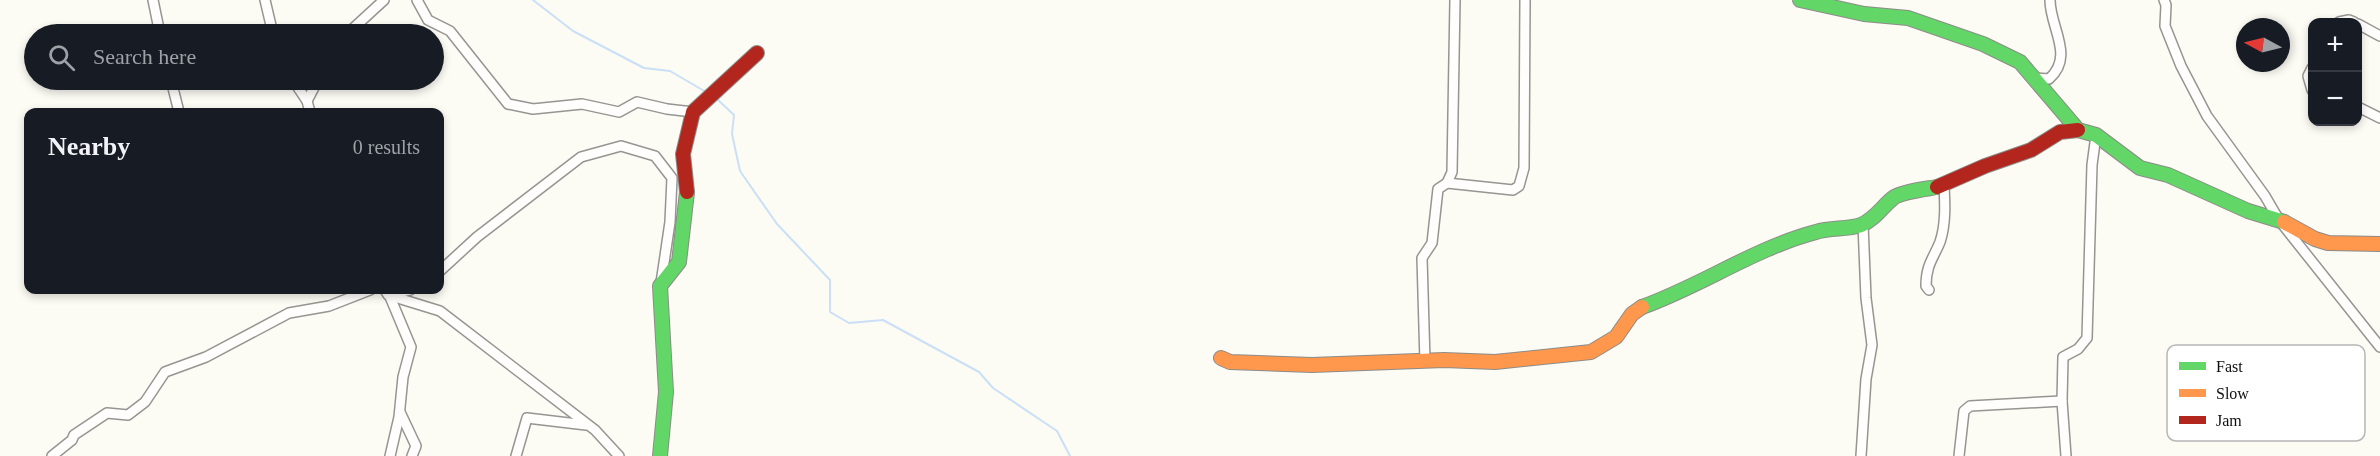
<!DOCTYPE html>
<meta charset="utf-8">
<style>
:root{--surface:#171b24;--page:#20242c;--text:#f1f3f6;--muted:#9ea1a6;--line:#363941}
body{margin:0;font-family:Georgia,serif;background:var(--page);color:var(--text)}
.controls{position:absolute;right:18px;top:18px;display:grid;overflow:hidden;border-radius:12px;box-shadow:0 3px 9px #0003}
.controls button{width:54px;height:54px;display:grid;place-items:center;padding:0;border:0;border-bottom:2px solid var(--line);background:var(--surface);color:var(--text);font:30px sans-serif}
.compass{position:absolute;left:2236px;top:18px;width:54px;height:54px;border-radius:50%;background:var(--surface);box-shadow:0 3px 9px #0003;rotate:277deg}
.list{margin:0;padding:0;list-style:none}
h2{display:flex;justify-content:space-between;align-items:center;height:78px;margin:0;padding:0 24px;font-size:26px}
h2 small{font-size:20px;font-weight:400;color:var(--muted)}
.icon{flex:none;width:33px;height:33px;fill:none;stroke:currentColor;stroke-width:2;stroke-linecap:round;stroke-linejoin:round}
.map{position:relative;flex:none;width:2380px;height:456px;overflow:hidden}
.search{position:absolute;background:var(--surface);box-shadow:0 3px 9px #0003;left:24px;top:24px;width:420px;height:66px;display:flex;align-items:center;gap:15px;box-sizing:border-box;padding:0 21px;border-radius:33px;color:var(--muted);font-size:22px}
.panel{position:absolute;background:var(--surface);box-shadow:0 3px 9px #0003;left:24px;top:108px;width:420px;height:186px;border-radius:12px}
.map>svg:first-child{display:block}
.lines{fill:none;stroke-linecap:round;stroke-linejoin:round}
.stream{stroke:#cae0f6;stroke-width:2}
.street-casing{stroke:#969592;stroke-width:12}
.fast-casing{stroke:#8c8c89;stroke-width:16}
.slow-casing{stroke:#8c8c89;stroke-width:16}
.jam-casing{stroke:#8c8c89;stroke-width:16}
.street{stroke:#fffefd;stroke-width:9}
.fast{stroke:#63d668;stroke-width:14}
.slow{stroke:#ff974d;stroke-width:14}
.jam{stroke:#b3261e;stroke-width:14}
.key{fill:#fff;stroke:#b7b7b7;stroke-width:1.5}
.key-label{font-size:16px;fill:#0f0f0f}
</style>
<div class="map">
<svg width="2380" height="456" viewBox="0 0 2380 456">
<rect width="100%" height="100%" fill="#fcfbf4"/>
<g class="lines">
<g class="stream">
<polyline points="533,0 573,31 644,68 670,71 706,92"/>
<polyline points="716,98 734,115 732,134 740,171 777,224 830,280 830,312 849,323 883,320 979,372 993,388 1057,431 1070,456"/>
</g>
<defs>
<g id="street">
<polyline points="153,0 160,34"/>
<polyline points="265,0 273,34"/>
<polyline points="417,0 428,20 450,31 508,104 533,109 582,104 619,112 637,102 667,109 693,112"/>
<polyline points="2164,0 2166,5 2165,26 2181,66 2207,116 2265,196 2279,220 2380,347"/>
<polyline points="2339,22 2349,20 2354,22"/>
<polyline points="2358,24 2380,36"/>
<polyline points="347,34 384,0"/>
<polyline points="2312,68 2308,76 2312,90"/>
<path d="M2035,78L2049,79C2075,56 2050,28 2050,0"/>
<polyline points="171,80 179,112"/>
<polyline points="293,80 307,101 310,112"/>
<polyline points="307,101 318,80"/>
<polyline points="2358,107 2380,118"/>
<polyline points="1447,183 1513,190 1519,186 1524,168 1525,0"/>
<polyline points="440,271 477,237 581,157 621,146 655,156 672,178 670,222 661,283"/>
<polyline points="385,290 388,295 440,311 595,430 619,456"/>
<path d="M1929,290L1926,286C1926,265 1933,259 1940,242C1946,224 1945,204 1944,185"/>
<polyline points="388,292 411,347 403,377 399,417 390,456"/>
<polyline points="392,294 410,290"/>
<polyline points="1425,362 1422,258 1432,243 1438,189 1447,183 1452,172 1455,0"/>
<polyline points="400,412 416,446 412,456"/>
<polyline points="52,456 72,440 74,435 107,413 128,415 145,402 165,372 206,357 289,313 329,306 370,290"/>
<polyline points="516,456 527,418 586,425"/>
<polyline points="1861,456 1866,379 1872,345 1866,298 1863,224"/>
<polyline points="1959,456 1964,411 1970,406 2062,401"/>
<polyline points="2066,456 2062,401 2063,357 2078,349 2087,338 2092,165 2096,135"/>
</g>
<g id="fast">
<polyline points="1800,0 1864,14 1908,18 1983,44 2020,62 2078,130 2096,135 2140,168 2168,175 2248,211 2284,222"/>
<path d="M1642,307C1701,286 1755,248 1816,232C1831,227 1846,230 1861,225C1875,219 1882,207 1893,198C1900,192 1926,189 1937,187"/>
<polyline points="660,456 666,392 660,286 679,262 687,192"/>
</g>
<g id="slow">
<polyline points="2284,222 2315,239 2328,243 2380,244"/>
<polyline points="1221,358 1230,362 1312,365 1444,360 1495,362 1591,352 1616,337 1632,314 1642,307"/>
</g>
<g id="jam">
<polyline points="1937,187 1985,166 2031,150 2060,132 2078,130"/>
<polyline points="687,192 683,154 693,112 757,53"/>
</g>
</defs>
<use href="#street" class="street-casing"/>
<use href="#fast" class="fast-casing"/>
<use href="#slow" class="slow-casing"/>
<use href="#jam" class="jam-casing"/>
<use href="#street" class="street"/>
<use href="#fast" class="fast"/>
<use href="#slow" class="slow"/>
<use href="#jam" class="jam"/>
</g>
<rect x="2167" y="345" width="198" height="96" rx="9" class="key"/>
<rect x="2179" y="362" width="27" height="8" fill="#63d668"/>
<rect x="2179" y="389" width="27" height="8" fill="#ff974d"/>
<rect x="2179" y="416" width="27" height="8" fill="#b3261e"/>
<g class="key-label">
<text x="2216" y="372">Fast</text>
<text x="2216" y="399">Slow</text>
<text x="2216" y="426">Jam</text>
</g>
</svg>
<div class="controls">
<button>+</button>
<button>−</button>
</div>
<svg class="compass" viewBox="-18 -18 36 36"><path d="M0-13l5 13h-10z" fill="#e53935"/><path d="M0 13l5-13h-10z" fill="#9ea1a6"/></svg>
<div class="search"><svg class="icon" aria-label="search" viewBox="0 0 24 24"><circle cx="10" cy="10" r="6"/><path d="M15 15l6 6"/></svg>Search here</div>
<section class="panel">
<h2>Nearby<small>0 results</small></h2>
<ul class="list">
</ul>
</section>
</div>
